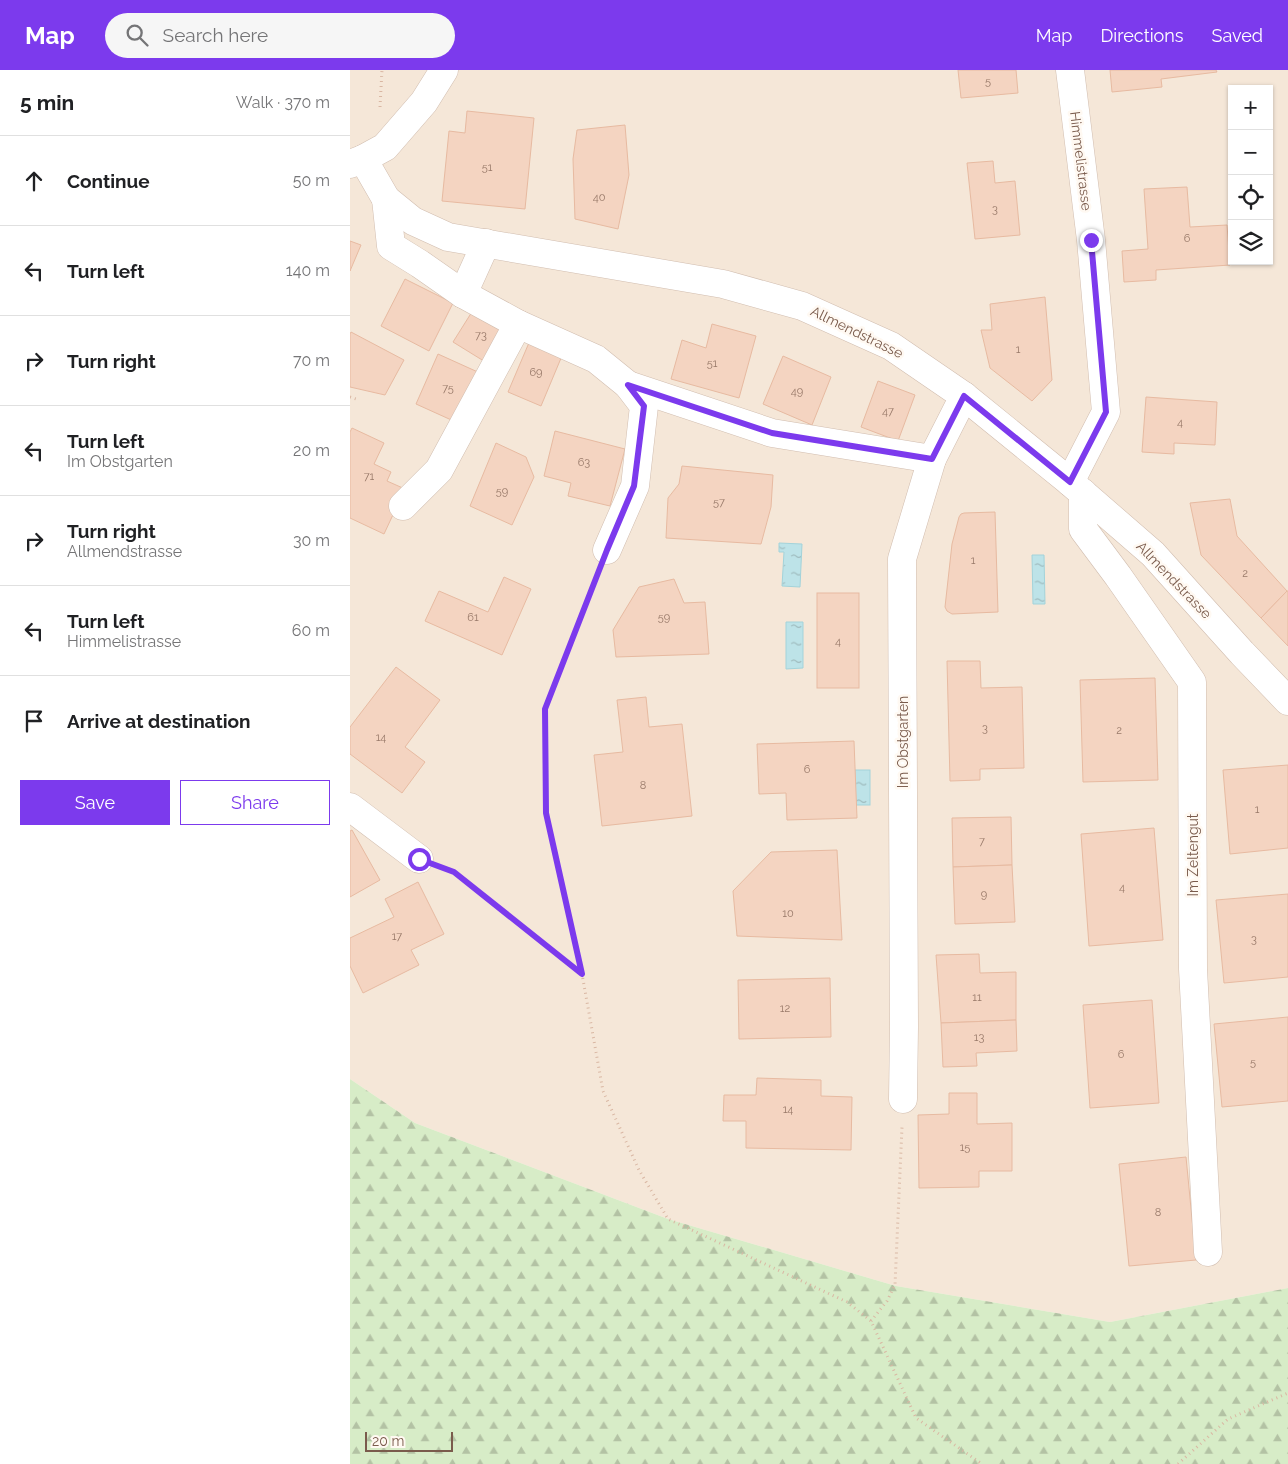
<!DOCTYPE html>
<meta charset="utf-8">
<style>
:root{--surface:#fff;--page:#f6f6f6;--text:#202124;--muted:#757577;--line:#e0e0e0;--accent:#7c3aed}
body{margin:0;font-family:Raleway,sans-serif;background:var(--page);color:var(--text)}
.controls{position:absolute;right:15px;top:15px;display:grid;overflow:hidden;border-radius:0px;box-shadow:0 1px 4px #0004}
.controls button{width:45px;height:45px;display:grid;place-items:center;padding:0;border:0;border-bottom:1px solid var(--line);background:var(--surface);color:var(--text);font:25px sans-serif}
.scale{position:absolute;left:15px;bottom:12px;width:88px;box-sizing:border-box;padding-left:5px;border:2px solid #7a5b4c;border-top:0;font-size:14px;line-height:18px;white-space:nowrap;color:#7a5b4c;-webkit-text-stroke:4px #fff9f2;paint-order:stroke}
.stop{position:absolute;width:15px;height:15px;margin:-11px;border:4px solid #7c3aed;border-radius:50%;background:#fff}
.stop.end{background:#7c3aed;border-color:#fff;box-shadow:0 1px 5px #0008}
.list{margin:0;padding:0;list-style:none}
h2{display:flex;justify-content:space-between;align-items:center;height:65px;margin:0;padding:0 20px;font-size:21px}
h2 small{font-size:16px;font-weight:400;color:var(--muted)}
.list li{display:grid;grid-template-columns:32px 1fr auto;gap:15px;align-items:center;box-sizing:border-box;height:90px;padding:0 20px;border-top:1px solid var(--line)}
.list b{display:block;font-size:19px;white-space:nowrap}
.list p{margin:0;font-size:16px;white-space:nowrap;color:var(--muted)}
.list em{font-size:16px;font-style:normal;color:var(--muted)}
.actions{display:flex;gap:10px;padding:15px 20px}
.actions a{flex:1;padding:11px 0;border:1px solid var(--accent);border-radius:0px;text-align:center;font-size:18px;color:var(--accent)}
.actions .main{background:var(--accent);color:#fff}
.icon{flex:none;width:28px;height:28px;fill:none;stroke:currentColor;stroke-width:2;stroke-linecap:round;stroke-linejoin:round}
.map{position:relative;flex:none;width:938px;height:1394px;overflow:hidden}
header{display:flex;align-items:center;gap:30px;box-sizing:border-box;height:70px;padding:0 25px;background:var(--accent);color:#fff}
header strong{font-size:24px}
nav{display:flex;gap:28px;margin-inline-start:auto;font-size:18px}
.search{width:350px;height:45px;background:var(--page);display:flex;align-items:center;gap:12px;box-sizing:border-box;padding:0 18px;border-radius:28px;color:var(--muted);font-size:19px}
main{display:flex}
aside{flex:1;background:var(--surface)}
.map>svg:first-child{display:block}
.residential{fill:#f5e7d8;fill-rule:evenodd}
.forest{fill:url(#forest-firs)}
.water{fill:url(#water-ripples);stroke:#a3d3da}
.building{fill:#f4d4c1;stroke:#e7baa1}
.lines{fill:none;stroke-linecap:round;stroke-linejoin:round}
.minor-casing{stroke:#d1bdaf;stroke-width:29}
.path{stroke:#d9b7a3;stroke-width:3;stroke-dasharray:1 4;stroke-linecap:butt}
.minor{stroke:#fff;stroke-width:28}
.route{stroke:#7c3aed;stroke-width:6}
.labels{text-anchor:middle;stroke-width:5;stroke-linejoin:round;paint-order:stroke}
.number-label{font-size:11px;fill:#987969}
.street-label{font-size:14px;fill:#7a5b4c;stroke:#fff9f2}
</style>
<header>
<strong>Map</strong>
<div class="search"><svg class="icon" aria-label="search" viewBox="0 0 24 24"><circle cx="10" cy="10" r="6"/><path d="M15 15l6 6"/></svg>Search here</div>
<nav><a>Map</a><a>Directions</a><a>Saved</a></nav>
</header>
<main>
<aside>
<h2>5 min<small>Walk · 370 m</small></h2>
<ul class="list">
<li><svg class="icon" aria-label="ahead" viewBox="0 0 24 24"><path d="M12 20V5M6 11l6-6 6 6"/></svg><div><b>Continue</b></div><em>50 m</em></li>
<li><svg class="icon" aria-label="left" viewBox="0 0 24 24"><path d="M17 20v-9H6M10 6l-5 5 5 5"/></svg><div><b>Turn left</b></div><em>140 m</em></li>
<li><svg class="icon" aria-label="right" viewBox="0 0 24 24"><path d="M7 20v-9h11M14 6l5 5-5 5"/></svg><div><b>Turn right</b></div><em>70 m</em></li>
<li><svg class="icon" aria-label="left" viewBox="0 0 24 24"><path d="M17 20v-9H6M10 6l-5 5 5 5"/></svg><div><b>Turn left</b><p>Im Obstgarten</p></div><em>20 m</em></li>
<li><svg class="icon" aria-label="right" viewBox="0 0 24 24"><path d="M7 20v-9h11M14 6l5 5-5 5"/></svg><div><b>Turn right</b><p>Allmendstrasse</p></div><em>30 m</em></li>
<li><svg class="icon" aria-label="left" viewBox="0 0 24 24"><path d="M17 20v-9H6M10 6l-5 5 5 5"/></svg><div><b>Turn left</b><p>Himmelistrasse</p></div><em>60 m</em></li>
<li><svg class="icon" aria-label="arrive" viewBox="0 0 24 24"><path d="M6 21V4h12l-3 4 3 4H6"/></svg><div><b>Arrive at destination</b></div></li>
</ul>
<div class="actions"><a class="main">Save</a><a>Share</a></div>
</aside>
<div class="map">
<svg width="938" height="1394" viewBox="0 0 938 1394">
<defs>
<pattern id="forest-firs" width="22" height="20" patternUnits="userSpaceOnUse" patternTransform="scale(1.25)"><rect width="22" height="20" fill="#d7ecc7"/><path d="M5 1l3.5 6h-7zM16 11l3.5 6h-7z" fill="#b3c2a4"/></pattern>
<pattern id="water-ripples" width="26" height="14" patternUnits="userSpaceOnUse" patternTransform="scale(1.25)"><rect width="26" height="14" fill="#bde3e8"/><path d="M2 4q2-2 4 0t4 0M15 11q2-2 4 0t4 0" fill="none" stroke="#9fbbbe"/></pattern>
</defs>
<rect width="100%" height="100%" fill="#fdf5eb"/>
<path class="residential" d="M0,0H938V1218L760,1252L546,1216L318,1149L65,1053L0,1009ZM882,19H919V191H882Z"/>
<polygon class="forest" points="0,1009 65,1053 318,1149 546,1216 760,1252 938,1218 938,1394 0,1394"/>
<g class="water">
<polygon points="429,473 452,474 450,517 432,516 434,482 429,482"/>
<polygon points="682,485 694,485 695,534 683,534"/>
<polygon points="436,552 453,552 453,598 436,599"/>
<rect x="505" y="700" width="15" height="35"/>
</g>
<g class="building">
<polygon points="608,0 666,0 668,23 611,28"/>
<polygon points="760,0 866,0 867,2 811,9 812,17 762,22"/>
<polygon points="117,41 184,48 175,139 92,131 99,61 115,63"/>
<polygon points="275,55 279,105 268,159 225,149 223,89 227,60"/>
<polygon points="643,91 645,113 665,111 670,165 625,169 617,93"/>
<polygon points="837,117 840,157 877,155 880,195 806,200 806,210 774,212 772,181 798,179 794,119"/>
<polygon points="0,171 11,175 0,201"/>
<polygon points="55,209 103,233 79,281 31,256"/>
<polygon points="695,227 702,310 682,331 640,298 631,260 642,260 640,234"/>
<polygon points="125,237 159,258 137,293 103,272"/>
<polygon points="362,254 406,266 389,328 321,309 332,270 356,278"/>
<polygon points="1,262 54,290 35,325 0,317 0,264"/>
<polygon points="181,268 214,281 191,336 158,322"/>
<polygon points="88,284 130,303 108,353 66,334"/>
<polygon points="433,286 481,307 462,355 413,334"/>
<polygon points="528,311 565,325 548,371 511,357"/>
<polygon points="796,327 867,332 865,375 824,373 824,384 792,382"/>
<polygon points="2,358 34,373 24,394 41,402 37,411 55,419 34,464 0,448 0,362"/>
<polygon points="205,361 275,379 260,436 218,426 221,413 194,406"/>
<polygon points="146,373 176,387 184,407 162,455 120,436"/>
<polygon points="332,396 423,405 421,437 411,474 316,468 318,428 329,414"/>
<polygon points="880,429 887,466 937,521 911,548 851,485 840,433"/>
<polygon points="645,442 648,542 602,544 597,541 595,537 602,474 609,447 611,444 614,443"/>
<polygon points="154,507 181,519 152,585 75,551 89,521 138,542"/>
<polygon points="324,509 334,533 355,532 359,584 266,587 263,560 289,517"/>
<polygon points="937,521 938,521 938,576 911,548"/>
<rect x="467" y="523" width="42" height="95"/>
<polygon points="597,591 630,591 631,618 672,617 674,698 630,699 630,710 600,711"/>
<polygon points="46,597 90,630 55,677 75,692 52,723 0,684 0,657"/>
<polygon points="805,608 808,710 733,712 730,610"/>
<polygon points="296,627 299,657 332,654 342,746 252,756 244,685 273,682 267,630"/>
<polygon points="504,671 507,748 437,750 436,723 409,724 407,674"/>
<polygon points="938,695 938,778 880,784 873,700"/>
<polygon points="661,747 662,795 603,797 602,748"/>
<polygon points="804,758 813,870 739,876 731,764"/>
<polygon points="2,760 30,810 0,827 0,761"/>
<polygon points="487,780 492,870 387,866 383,821 421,782"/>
<polygon points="662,795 665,852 605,854 603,797"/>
<polygon points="68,812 94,864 61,880 69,895 13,923 0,896 0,868 44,847 35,829"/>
<polygon points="938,824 938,907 874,913 866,830"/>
<polygon points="629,884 630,903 666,902 666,950 591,953 586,885"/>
<polygon points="480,908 481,967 389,969 388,910"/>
<polygon points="802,930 809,1033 740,1038 733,935"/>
<polygon points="938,947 938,1031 872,1037 864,954"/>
<polygon points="666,950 667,981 626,983 627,996 593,997 591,953"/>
<polygon points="407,1008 471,1010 471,1026 502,1027 501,1080 396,1078 396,1051 373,1051 374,1025 406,1025"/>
<polygon points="599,1023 627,1023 627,1054 662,1053 662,1101 629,1101 629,1117 569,1118 568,1045 599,1044"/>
<polygon points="836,1087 846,1190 779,1196 769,1094"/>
</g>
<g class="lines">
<defs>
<g id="minor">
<polyline points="13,89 36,129 63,151 98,167 373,214 452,236 541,276 614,326 720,412 803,484 892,583 938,631"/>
<polyline points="0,94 13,89 35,77 74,32 94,0"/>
<polyline points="36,129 41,176 70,194 113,224 168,254 246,289 278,315 294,336 285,416 257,480"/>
<polyline points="113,224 136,173"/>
<polyline points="278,315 422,363 582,389"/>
<polyline points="720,412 756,342 741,170 720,0"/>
<polyline points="733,423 733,459 768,506 842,612 843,899 858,1182"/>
<polyline points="53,436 89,400 168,254"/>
<polyline points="0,737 69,789"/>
<polyline points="553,1029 554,957 552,489 582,389 614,326"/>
</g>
</defs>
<use href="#minor" class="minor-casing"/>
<g class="path">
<polyline points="30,37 32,0"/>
<polyline points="0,327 6,329"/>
<polyline points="247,507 195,639 196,743 232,904 253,1021 289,1100 318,1149 497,1232 521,1251 566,1348 632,1394"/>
<polyline points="95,799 104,802 232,904"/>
<polyline points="521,1251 537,1231 545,1215 552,1057"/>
<polyline points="828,1394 878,1349 938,1323"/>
</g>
<use href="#minor" class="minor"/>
</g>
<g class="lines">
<polyline class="route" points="69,789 104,802 232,904 196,743 195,639 257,480 284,416 294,336 278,315 422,363 582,389 614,326 720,412 756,342 741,170"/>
</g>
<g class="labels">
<g class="number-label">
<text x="638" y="15">5</text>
<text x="137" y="101">51</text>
<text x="249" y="131">40</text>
<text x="645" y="143">3</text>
<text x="837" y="172">6</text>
<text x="131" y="269">73</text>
<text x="668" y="283">1</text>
<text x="362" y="297">51</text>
<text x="186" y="306">69</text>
<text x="98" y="322">75</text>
<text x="447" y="325">49</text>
<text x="538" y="345">47</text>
<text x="830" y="356">4</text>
<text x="234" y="396">63</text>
<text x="19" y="410">71</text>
<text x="152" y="425">59</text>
<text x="369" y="436">57</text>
<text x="623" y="494">1</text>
<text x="895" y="507">2</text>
<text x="123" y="551">61</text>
<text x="314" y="551">59</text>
<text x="488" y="575">4</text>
<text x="635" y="662">3</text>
<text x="769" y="664">2</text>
<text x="31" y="671">14</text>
<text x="457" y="703">6</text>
<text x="293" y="719">8</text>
<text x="907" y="743">1</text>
<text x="632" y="775">7</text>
<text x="772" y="821">4</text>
<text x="634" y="828">9</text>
<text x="438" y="847">10</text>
<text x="47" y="870">17</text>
<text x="904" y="873">3</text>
<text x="627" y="931">11</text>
<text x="435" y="942">12</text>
<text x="629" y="971">13</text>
<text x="771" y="988">6</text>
<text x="903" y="996">5</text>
<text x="438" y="1043">14</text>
<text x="615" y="1081">15</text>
<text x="808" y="1146">8</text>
</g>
<g class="street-label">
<text transform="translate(731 91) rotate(83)" y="5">Himmelistrasse</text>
<text transform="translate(507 262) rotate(26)" y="5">Allmendstrasse</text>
<text transform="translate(824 510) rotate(46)" y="5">Allmendstrasse</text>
<text transform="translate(553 672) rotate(-90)" y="5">Im Obstgarten</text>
<text transform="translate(843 785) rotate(-90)" y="5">Im Zeltengut</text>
</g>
</g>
</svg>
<div class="controls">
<button>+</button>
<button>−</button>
<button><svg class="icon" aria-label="locate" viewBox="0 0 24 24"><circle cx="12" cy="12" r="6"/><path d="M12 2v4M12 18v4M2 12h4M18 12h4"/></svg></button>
<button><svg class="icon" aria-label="layers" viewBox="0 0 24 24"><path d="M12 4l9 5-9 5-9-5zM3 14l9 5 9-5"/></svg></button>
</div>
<div class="scale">20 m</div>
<div class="stop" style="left:69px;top:789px"></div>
<div class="stop end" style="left:741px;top:170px"></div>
</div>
</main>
